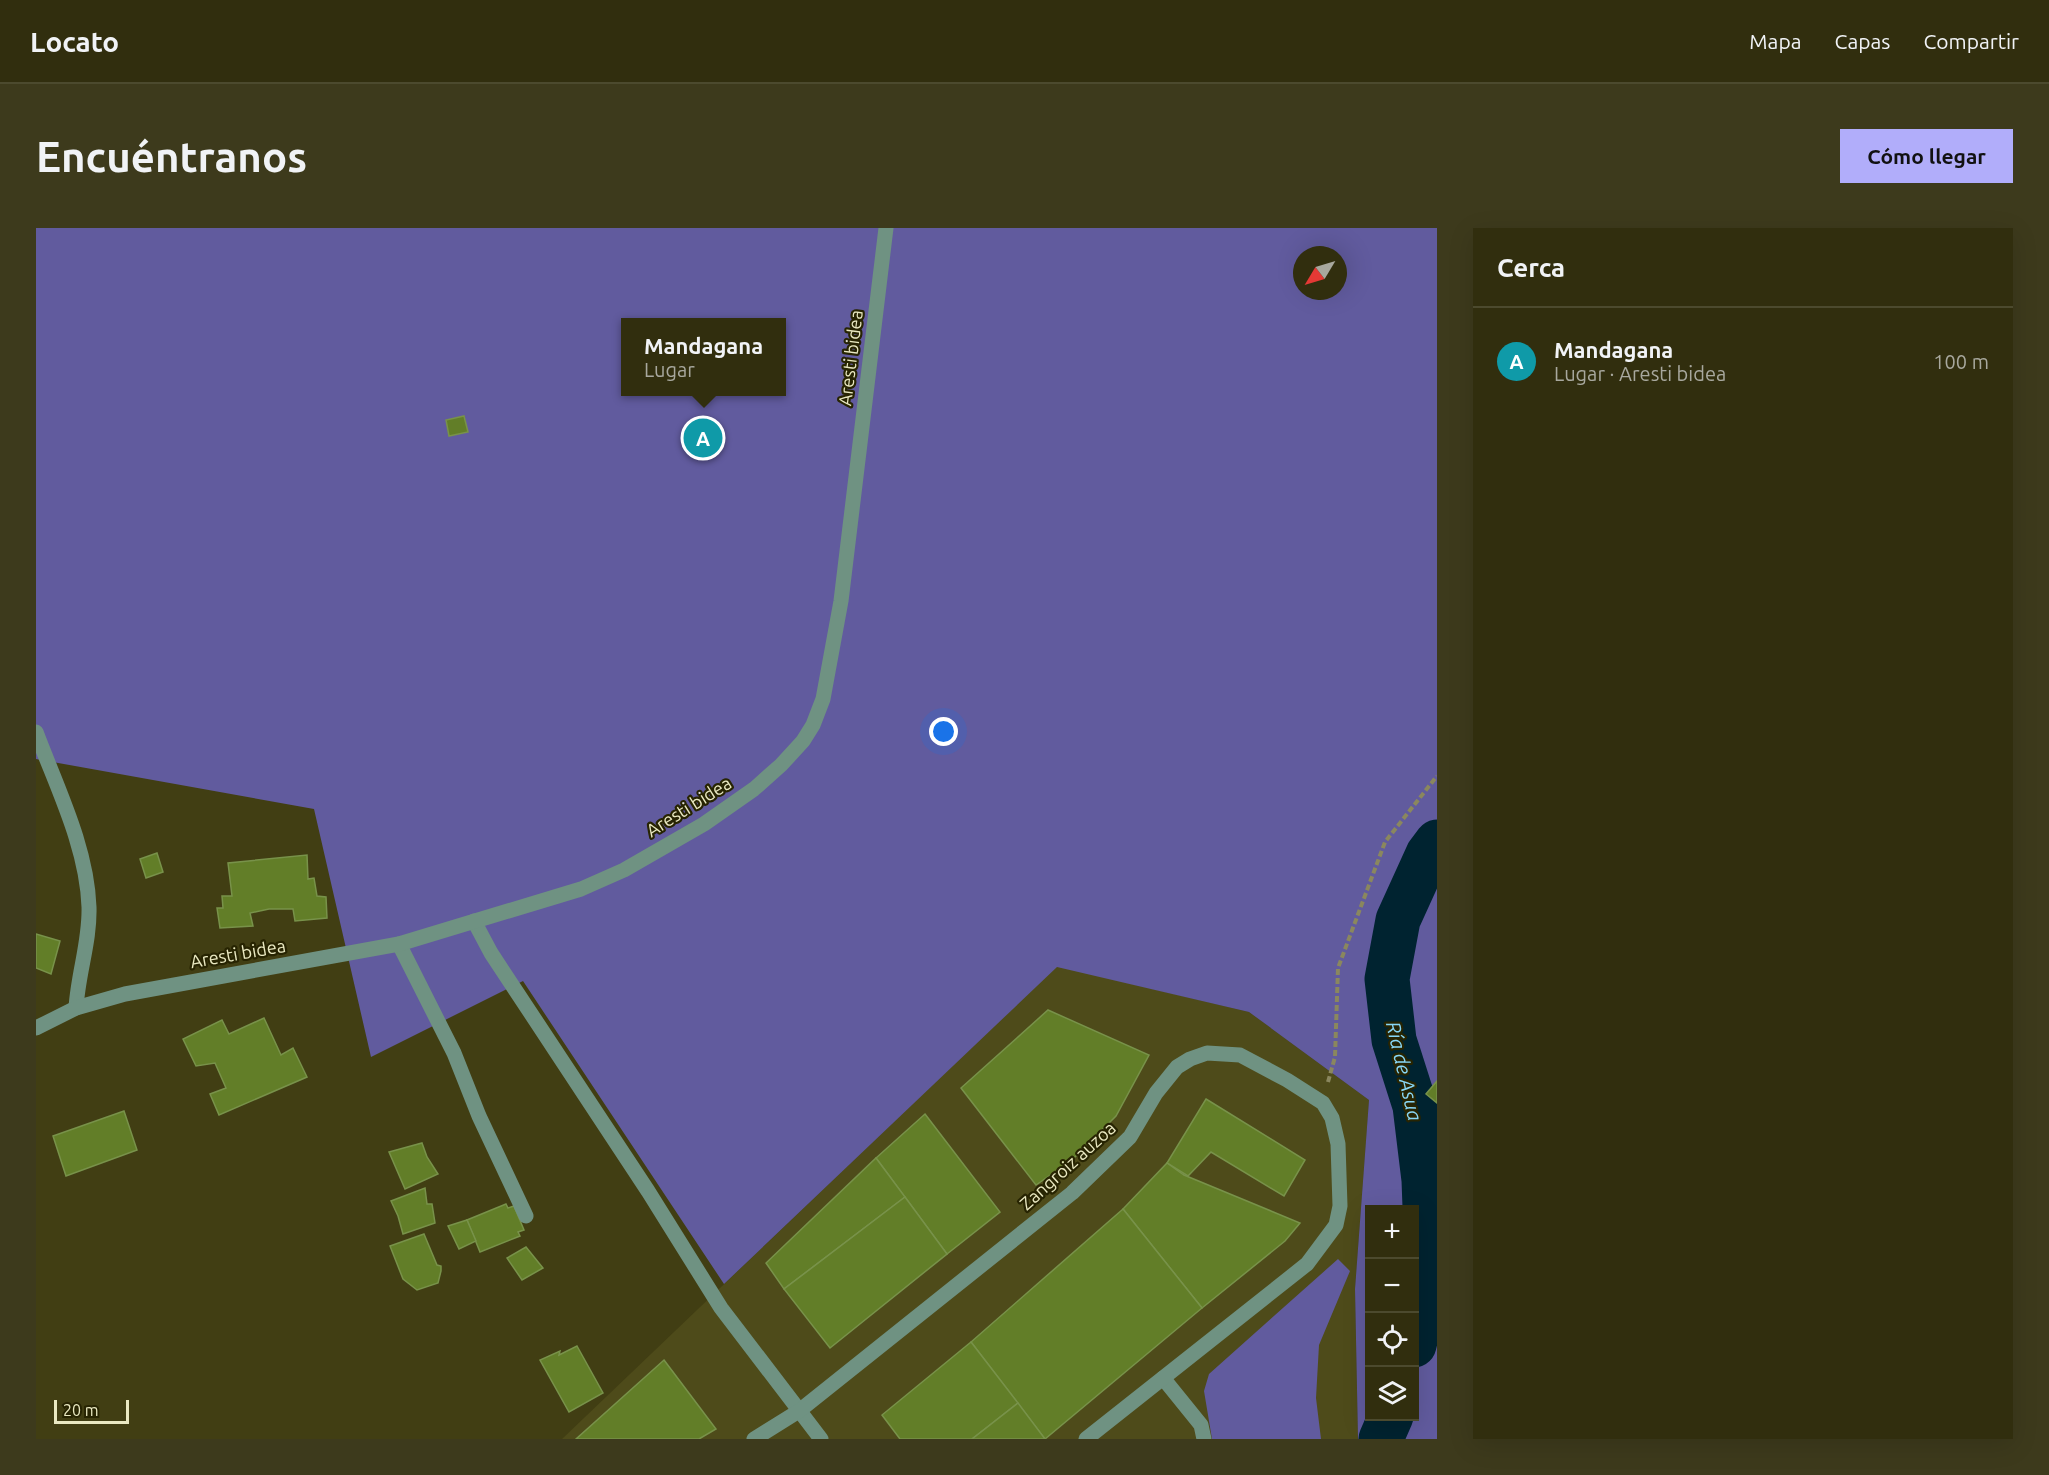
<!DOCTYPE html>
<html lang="es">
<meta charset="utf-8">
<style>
:root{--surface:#312e0e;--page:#3d3a1c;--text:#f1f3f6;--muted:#a8a89e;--line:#4c4a2e;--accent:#b1adfa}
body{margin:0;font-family:Ubuntu,sans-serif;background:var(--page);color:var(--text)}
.controls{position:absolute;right:18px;bottom:18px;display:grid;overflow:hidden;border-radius:0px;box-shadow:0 6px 24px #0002}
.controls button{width:54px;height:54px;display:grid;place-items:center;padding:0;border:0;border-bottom:2px solid var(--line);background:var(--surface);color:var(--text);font:30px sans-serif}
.compass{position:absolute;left:1257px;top:18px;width:54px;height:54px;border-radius:50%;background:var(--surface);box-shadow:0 6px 24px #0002;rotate:232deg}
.scale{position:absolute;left:18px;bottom:15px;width:75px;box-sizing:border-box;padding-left:6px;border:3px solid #eae9c2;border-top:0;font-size:16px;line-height:21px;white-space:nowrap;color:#eae9c2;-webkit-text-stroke:4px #272402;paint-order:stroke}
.you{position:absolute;left:908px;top:504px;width:21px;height:21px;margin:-15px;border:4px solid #fff;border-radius:50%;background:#1a73e8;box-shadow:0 0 0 9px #1a73e833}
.badge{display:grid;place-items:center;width:39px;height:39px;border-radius:50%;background:var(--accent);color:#fff;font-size:20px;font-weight:700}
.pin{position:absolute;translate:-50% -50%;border:3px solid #fff;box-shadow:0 2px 6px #0006}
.popup{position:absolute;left:585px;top:90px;width:165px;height:78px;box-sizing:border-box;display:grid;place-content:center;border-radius:0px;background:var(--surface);filter:drop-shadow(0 2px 4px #0005);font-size:20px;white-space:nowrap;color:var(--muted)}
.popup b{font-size:22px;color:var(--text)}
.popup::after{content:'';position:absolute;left:50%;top:100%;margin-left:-12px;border:12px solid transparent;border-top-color:var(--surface)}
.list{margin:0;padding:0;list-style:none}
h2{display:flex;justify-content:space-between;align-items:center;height:78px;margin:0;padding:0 24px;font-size:26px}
h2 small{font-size:20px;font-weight:400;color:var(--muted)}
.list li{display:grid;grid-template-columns:39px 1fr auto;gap:18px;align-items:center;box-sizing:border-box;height:108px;padding:0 24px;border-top:2px solid var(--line)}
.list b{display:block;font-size:22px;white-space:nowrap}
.list p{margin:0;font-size:20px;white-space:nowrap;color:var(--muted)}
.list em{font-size:20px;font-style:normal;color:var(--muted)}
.icon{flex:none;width:33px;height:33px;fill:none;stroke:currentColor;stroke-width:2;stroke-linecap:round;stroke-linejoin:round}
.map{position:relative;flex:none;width:1401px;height:1211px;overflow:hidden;border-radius:0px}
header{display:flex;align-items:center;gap:36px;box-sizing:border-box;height:84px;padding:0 30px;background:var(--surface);border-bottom:2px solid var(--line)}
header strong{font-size:28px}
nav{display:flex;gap:33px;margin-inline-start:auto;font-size:21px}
.intro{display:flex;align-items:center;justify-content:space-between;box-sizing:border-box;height:144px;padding:0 36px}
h1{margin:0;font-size:42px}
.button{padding:15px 27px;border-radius:0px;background:var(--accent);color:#111;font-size:21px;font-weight:700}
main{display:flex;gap:36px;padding:0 36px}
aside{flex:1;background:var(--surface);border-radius:0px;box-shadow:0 6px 24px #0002}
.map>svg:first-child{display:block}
.built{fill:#4e4b1a}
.green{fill:#615b9e;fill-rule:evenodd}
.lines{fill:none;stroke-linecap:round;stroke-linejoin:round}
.river{stroke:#002330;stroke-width:45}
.building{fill:#627e28;stroke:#78924a;stroke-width:1.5}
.path{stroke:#8a875e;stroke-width:4;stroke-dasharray:6 3;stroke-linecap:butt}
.minor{stroke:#6f9282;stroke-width:15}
.labels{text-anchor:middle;stroke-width:4.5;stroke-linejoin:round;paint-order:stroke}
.street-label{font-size:18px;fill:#eae9c2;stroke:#272402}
.water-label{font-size:20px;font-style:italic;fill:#88d6f5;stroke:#272402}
</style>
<header>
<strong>Locato</strong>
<nav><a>Mapa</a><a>Capas</a><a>Compartir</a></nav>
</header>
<div class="intro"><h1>Encuéntranos</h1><a class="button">Cómo llegar</a></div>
<main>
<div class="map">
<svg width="1401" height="1211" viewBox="0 0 1401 1211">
<rect width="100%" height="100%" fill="#413e13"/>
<polygon class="built" points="1021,738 1213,784 1333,872 1319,1061 1322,1211 526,1211"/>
<g class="green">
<path d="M0,0H1401V1211H1322L1319,1061L1333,872L1213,784L1021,739L688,1056L487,753L335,829L278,581L0,531ZM1266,27H1302V63H1266ZM589,94H745V164H589ZM1334,982H1378V1188H1334Z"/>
<polygon points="1302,1031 1314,1043 1283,1117 1280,1170 1285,1211 1176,1211 1168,1163 1173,1146"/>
</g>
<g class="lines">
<g class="river">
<polyline points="1378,1117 1384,1091 1387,1057 1390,1006 1388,952 1379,878 1358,812 1351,751 1362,692 1392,626 1401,614"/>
<polyline points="1345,1211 1355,1188"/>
</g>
</g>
<g class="building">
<polygon points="428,188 432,204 413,208 410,192"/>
<polygon points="121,625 127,644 110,650 104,631"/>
<polygon points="271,627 272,651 278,650 281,668 290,669 291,690 259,693 257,681 233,681 214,685 217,698 184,700 181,680 187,680 186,668 196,668 192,635"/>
<polygon points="0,706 24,713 15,746 0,740"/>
<polygon points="1012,782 1113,827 1080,888 1036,932 1000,957 925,860"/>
<polygon points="228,790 245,827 257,820 271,849 183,887 174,866 190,860 179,835 160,838 147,811 186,792 193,806"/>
<polygon points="1401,853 1401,875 1390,866"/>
<polygon points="1170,871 1269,932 1248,968 1175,924 1152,948 1131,935"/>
<polygon points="88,883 101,922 30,948 17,908"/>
<polygon points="889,886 964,984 911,1026 840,930"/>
<polygon points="386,915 391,929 402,946 369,961 353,924"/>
<polygon points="840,930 869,969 748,1061 730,1035"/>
<polygon points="1131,935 1148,947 1264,995 1249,1013 1166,1080 1087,981"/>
<polygon points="389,960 391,976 396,976 399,995 367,1006 362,988 355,973"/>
<polygon points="869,969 911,1026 794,1120 748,1061"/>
<polygon points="470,976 472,980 478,978 488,1002 482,1004 484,1008 444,1024 431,992"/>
<polygon points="1087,981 1166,1080 1009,1211 935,1114"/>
<polygon points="431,992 440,1013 423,1021 412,998"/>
<polygon points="388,1006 401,1037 405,1038 405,1043 402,1055 381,1062 367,1051 354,1018"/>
<polygon points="490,1019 507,1040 486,1052 471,1030"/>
<polygon points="935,1114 982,1175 936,1211 864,1211 846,1187"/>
<polygon points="541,1118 567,1165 533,1184 504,1132 524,1123 523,1127"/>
<polygon points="628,1132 680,1201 663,1211 540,1211"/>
<polygon points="982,1175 1009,1211 936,1211"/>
</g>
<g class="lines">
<polyline class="path" points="1292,854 1299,829 1302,740 1349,614 1401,548"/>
<g class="minor">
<path d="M0,504C21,560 51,619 53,679C54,714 42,745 40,780"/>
<polyline points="438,693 455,725 612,963 685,1080 785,1211"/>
<polyline points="363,716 418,825 443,888 490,988"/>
<polyline points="0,800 40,780 89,766 363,716 545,661 588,642 668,596 718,561 745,537 767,513 777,497 787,471 805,373 850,0"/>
<polyline points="1127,1150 1165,1197 1168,1211"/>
<polyline points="718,1211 763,1183 1036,965 1094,909 1120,865 1141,839 1154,831 1171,825 1204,827 1251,852 1287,875 1296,890 1302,916 1304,978 1300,997 1271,1036 1050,1211"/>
</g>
</g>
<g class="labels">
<g class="street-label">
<text transform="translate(815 130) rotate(-83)" y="6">Aresti bidea</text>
<text transform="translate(653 579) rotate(-32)" y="6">Aresti bidea</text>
<text transform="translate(202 726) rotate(-10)" y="6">Aresti bidea</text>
<text transform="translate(1032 938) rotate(-42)" y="6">Zangroiz auzoa</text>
</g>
<g class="water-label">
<text transform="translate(1368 843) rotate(77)" y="7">Ría de Asua</text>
</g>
</g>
</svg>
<div class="controls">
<button>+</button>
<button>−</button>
<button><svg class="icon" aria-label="locate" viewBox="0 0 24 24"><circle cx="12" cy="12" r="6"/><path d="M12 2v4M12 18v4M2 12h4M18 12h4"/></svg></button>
<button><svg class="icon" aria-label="layers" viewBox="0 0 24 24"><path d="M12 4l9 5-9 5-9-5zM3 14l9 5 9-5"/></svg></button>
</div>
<svg class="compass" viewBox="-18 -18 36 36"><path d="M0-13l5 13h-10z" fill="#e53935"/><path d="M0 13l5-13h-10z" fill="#a8a89e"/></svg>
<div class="scale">20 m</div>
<div class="you"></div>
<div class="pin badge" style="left:667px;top:210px;background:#0f9aa8">A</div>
<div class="popup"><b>Mandagana</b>Lugar</div>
</div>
<aside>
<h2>Cerca<small></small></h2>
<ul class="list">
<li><span class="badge" style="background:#0f9aa8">A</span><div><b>Mandagana</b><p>Lugar · Aresti bidea</p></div><em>100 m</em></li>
</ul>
</aside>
</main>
